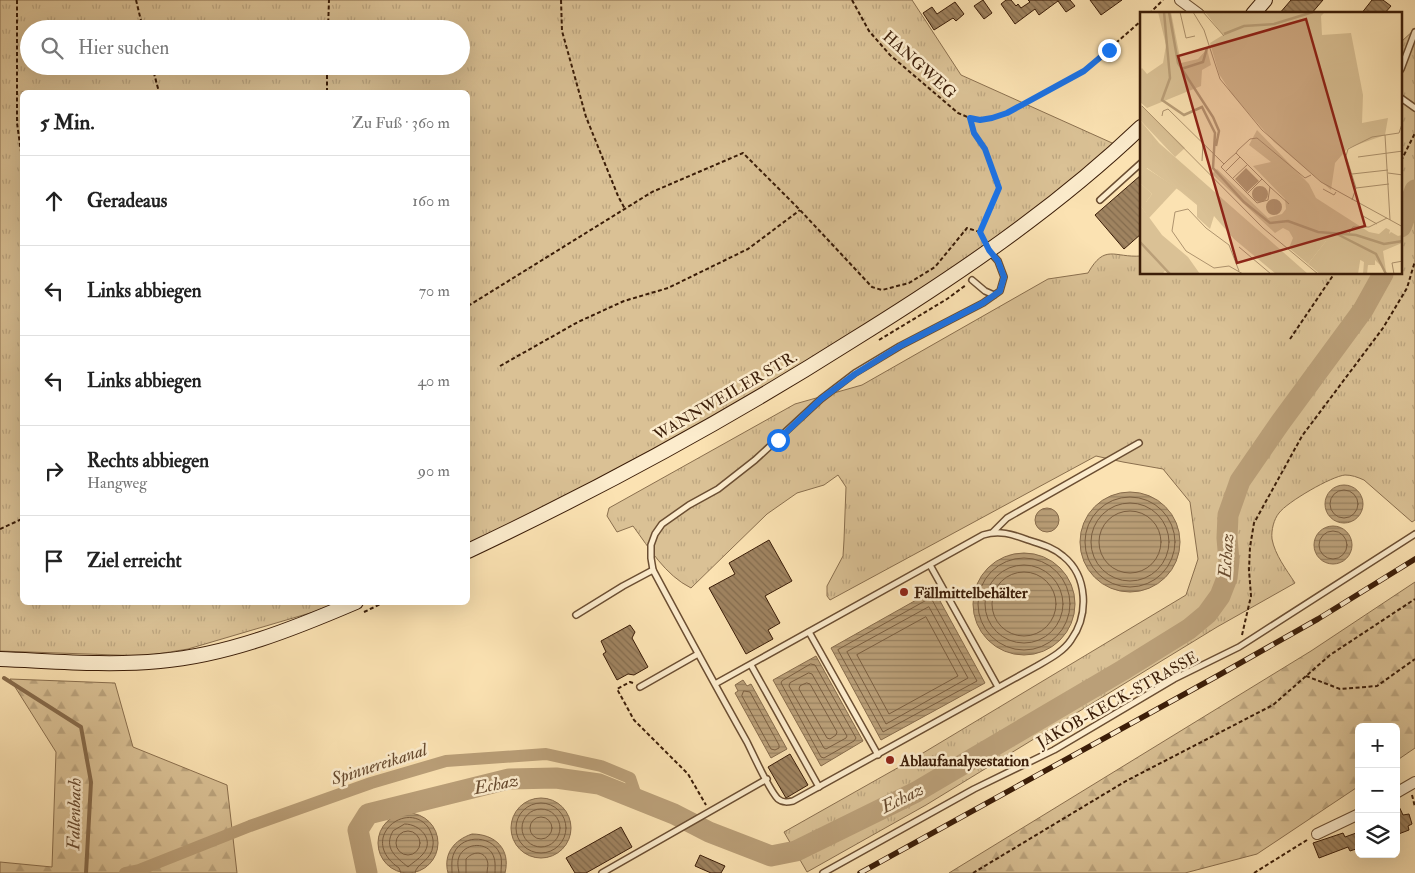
<!DOCTYPE html>
<html lang="de">
<meta charset="utf-8">
<style>
:root{--surface:#fff;--page:#f2f2f2;--text:#222;--muted:#767676;--line:#e0e0e0}
body{margin:0;font-family:"IM FELL Double Pica",serif;background:var(--page);color:var(--text)}
.controls{position:absolute;right:15px;bottom:15px;display:grid;overflow:hidden;border-radius:8px;box-shadow:0 5px 20px #0002}
.controls button{width:45px;height:45px;display:grid;place-items:center;padding:0;border:0;border-bottom:1px solid var(--line);background:var(--surface);color:var(--text);font:25px sans-serif}
.stop{position:absolute;width:15px;height:15px;margin:-11px;border:4px solid #1a73e8;border-radius:50%;background:#fff}
.stop.end{background:#1a73e8;border-color:#fff;box-shadow:0 1px 5px #0008}
.list{margin:0;padding:0;list-style:none}
h2{display:flex;justify-content:space-between;align-items:center;height:65px;margin:0;padding:0 20px;font-size:21px}
h2 small{font-size:16px;font-weight:400;color:var(--muted)}
.list li{display:grid;grid-template-columns:32px 1fr auto;gap:15px;align-items:center;box-sizing:border-box;height:90px;padding:0 20px;border-top:1px solid var(--line)}
.list b{display:block;font-size:19px;white-space:nowrap}
.list p{margin:0;font-size:16px;white-space:nowrap;color:var(--muted)}
.list em{font-size:16px;font-style:normal;color:var(--muted)}
.icon{flex:none;width:28px;height:28px;fill:none;stroke:currentColor;stroke-width:2;stroke-linecap:round;stroke-linejoin:round}
.map{position:relative;flex:none;width:1415px;height:873px;overflow:hidden}
.search{position:absolute;background:var(--surface);box-shadow:0 5px 20px #0002;left:20px;top:20px;width:450px;height:55px;display:flex;align-items:center;gap:12px;box-sizing:border-box;padding:0 18px;border-radius:28px;color:var(--muted);font-size:19px}
.panel{position:absolute;background:var(--surface);box-shadow:0 5px 20px #0002;left:20px;top:90px;width:450px;height:515px;border-radius:8px}
.map>svg:first-child{display:block}
.grass{fill:url(#grass-tufts);stroke:#8a6f4e;fill-rule:evenodd}
.forest{fill:url(#forest-firs);stroke:#8a6f4e}
.water{fill:url(#water-rules);stroke:#876b4b}
.lines{fill:none;stroke-linecap:round;stroke-linejoin:round}
.shore{stroke:#7a5e40;stroke-width:1}
.stream{stroke:#876b4b;stroke-width:4}
.canal{stroke:#ba9f78;stroke-width:12}
.river{stroke:#ba9f78;stroke-width:21}
.building{fill:url(#building-back-hatch);stroke:#3b1d08}
.service-casing{stroke:#6b4e32;stroke-width:8}
.minor-casing{stroke:#6b4e32;stroke-width:12}
.secondary-casing{stroke:#3b1d08;stroke-width:16}
.path{stroke:#3b1d08;stroke-width:2;stroke-dasharray:4 2.5;stroke-linecap:butt}
.service{stroke:#fceccd;stroke-width:5}
.minor{stroke:#fceccd;stroke-width:10}
.secondary{stroke:#fceccd;stroke-width:14}
.rail-casing{stroke:#3b1d08;stroke-width:5.5}
.rail{stroke:#fceccd;stroke-width:4;stroke-dasharray:11;stroke-linecap:butt}
.route{stroke:#1a73e8;stroke-width:6}
.poi-dot{fill:#8f2418;stroke:#fceccd;stroke-width:2}
.labels{text-anchor:middle;stroke-width:5;stroke-linejoin:round;paint-order:stroke}
.street-label{font-size:16px;fill:#3b1d08;stroke:#fceccd}
.poi-label{font-size:16px;font-weight:bold;fill:#3b1d08;stroke:#fceccd;text-anchor:start}
.water-label{font-size:18px;font-style:italic;fill:#674a2f;stroke:#fceccd}
.inset-river{fill:none;stroke:#ba9f78;stroke-width:2.5}
.inset-road{fill:none;stroke:#ae936e;stroke-width:1}
.view{fill:#8f2418;fill-opacity:0.15;stroke:#8f2418;stroke-width:2.5}
.inset-edge{fill:none;stroke:#3b1d08;stroke-width:2.5}
</style>
<div class="map">
<svg width="1415" height="873" viewBox="0 0 1415 873">
<defs>
<pattern id="grass-tufts" width="24" height="20" patternUnits="userSpaceOnUse" patternTransform="scale(1.25)"><rect width="24" height="20" fill="#dac195"/><path d="M3 7l-1-3M5 7V3M7 7l1-3M15 17l-1-3M17 17v-4M19 17l1-3" fill="none" stroke="#bca57f"/></pattern>
<pattern id="forest-firs" width="22" height="20" patternUnits="userSpaceOnUse" patternTransform="scale(1.25)"><rect width="22" height="20" fill="#dac195"/><path d="M5 1l3.5 6h-7zM16 11l3.5 6h-7z" fill="#bca57f"/></pattern>
<pattern id="water-rules" width="6" height="5" patternUnits="userSpaceOnUse" patternTransform="scale(1.25)"><rect width="6" height="5" fill="#ba9f78"/><path d="M0 2.5h6" fill="none" stroke="#988160"/></pattern>
<pattern id="building-back-hatch" width="6" height="6" patternUnits="userSpaceOnUse" patternTransform="scale(1.25)"><rect width="6" height="6" fill="#9f8360"/><path d="M-1 5l2 2M0 0l6 6M5-1l2 2" fill="none" stroke="#836b4d"/></pattern>
</defs>
<rect width="100%" height="100%" fill="#fbe2b2"/>
<filter id="stains"><feTurbulence type="fractalNoise" baseFrequency=".004" numOctaves="4"/><feColorMatrix values="0 0 0 0 .2 0 0 0 0 .09 0 0 0 0 .02 0 0 0 .5 -.17"/></filter>
<radialGradient id="worn" r=".72"><stop offset=".6" stop-color="#630" stop-opacity="0"/><stop offset="1" stop-color="#630" stop-opacity=".3"/></radialGradient>
<g class="grass">
<path d="M0,0H912L961,75L1121,147L1057,201L716,421L468,546V92H22V602L344,603L188,649L145,656L0,651ZM29,29H461V66H29Z"/>
<path d="M1415,29V520L1412,522L1364,480C1357,477 1352,475 1345,475C1332,476 1287,502 1279,513C1274,519 1271,530 1272,539C1275,555 1286,569 1295,583L1217,627L926,805L807,872L784,832L908,762L1186,595L1198,559L1190,502L1163,469L1123,462L1096,456L830,600L827,596V586L843,556L844,540L846,487L838,475L824,485L797,493L767,514L691,588C665,575 650,549 633,526L617,532L607,516L609,508L795,404L862,385L1048,279L1088,273C1105,243 1114,258 1141,256V274H1401V42Z"/>
</g>
<g class="forest">
<polygon points="1415,582 1415,748 1396,761 1396,727 1359,727 1359,786 1257,854 1185,873 949,873 1311,651"/>
<polygon points="10,679 115,683 133,747 227,785 237,873 0,873 0,862 52,867 56,752"/>
</g>
<g class="water">
<circle cx="1344" cy="504" r="19"/>
<circle cx="1130" cy="542" r="50"/>
<circle cx="1047" cy="520" r="12"/>
<circle cx="1333" cy="545" r="19"/>
<circle cx="1024" cy="604" r="51"/>
<polygon points="934,590 985,683 881,740 831,648"/>
<polygon points="816,656 863,741 821,766 773,680"/>
<polygon points="743,680 747,686 751,684 787,749 771,758 735,693 738,691 735,685"/>
<circle cx="541" cy="828" r="30"/>
<circle cx="408" cy="843" r="30"/>
<path d="M472,834C495,834 511,849 505,873H448C443,854 454,840 472,834Z"/>
</g>
<g class="lines">
<g class="shore">
<circle cx="1344" cy="504" r="14"/>
<circle cx="1130" cy="542" r="45"/>
<circle cx="1130" cy="542" r="39"/>
<circle cx="1130" cy="542" r="31"/>
<circle cx="1333" cy="545" r="14"/>
<circle cx="1024" cy="604" r="46"/>
<circle cx="1024" cy="604" r="39"/>
<circle cx="1024" cy="604" r="32"/>
<polygon points="931,598 977,681 883,732 838,650"/>
<polygon points="929,607 968,678 886,724 847,652"/>
<polygon points="926,617 958,676 889,714 857,655"/>
<polygon points="811,664 815,665 856,738 854,741 824,758 821,757 781,683 782,681"/>
<polygon points="809,673 812,674 847,736 846,738 826,749 824,748 789,686 790,683"/>
<polygon points="807,683 810,684 837,732 836,735 830,739 827,738 799,689 800,686"/>
<polygon points="744,691 750,692 779,745 779,748 775,750 771,749 742,696"/>
<circle cx="541" cy="828" r="25"/>
<circle cx="541" cy="828" r="19"/>
<circle cx="541" cy="828" r="11"/>
<path d="M405,824C420,824 435,840 423,854C419,859 412,863 408,867C396,857 383,848 393,831Z"/>
<circle cx="408" cy="843" r="12"/>
<path d="M401,873L399,868C357,839 406,799 428,827C431,832 434,839 433,845C432,861 416,863 415,873"/>
<path d="M452,873C452,866 451,860 454,853C463,833 495,835 501,857C502,862 501,868 501,873"/>
<path d="M459,873C458,867 457,862 459,857C464,844 484,841 492,853C496,860 495,866 495,873"/>
<path d="M466,873V859C472,852 483,850 487,860C489,864 487,869 487,873"/>
</g>
<polyline class="stream" points="4,678 81,727 91,782 86,873"/>
<polyline class="canal" points="125,873 139,870 250,826 371,783 446,761 546,754 601,766 630,778 637,799"/>
<g class="river">
<polyline points="1401,227 1415,190"/>
<polyline points="367,873 358,830 368,814 509,779 556,778 599,784 674,814 709,832 771,856 796,851 916,792 1123,670 1189,629 1207,614 1220,596 1227,578 1229,561 1227,538 1228,515 1240,481 1280,423 1363,310 1383,274"/>
</g>
</g>
<g class="building">
<polygon points="983,0 992,13 984,19 974,6"/>
<polygon points="1006,0 1011,0 1016,6 1018,4 1021,8 1030,2 1028,0 1070,0 1075,6 1066,12 1058,1 1039,15 1035,9 1015,24 1001,4"/>
<polygon points="1090,0 1122,0 1101,15"/>
<polygon points="1291,0 1323,0 1311,14 1279,14"/>
<polygon points="1372,0 1383,0 1391,6 1384,14 1361,14"/>
<polygon points="955,2 964,14 956,21 953,18 934,30 923,13 932,7 937,14"/>
<polygon points="1141,175 1141,234 1124,249 1095,215"/>
<polygon points="769,540 792,581 765,596 780,623 768,630 773,639 746,654 709,588 735,574 729,563"/>
<polygon points="630,625 635,632 632,638 648,667 634,675 628,674 617,680 603,654 606,652 601,641"/>
<polygon points="790,754 808,785 786,798 768,767"/>
<polygon points="1396,800 1403,815 1409,814 1412,824 1408,826 1409,830 1396,835"/>
<polygon points="621,827 632,847 586,873 575,873 566,858"/>
<polygon points="1359,832 1359,848 1350,851 1348,847 1319,858 1313,843 1343,833 1345,837"/>
<polygon points="700,855 725,866 721,873 711,873 695,866"/>
</g>
<g class="lines">
<defs>
<g id="service">
<polyline points="1401,69 1415,32"/>
<polyline points="1401,98 1415,108"/>
<polyline points="1100,200 1141,163"/>
<polyline points="972,280 985,291 994,295"/>
<polyline points="993,532 1007,518 1139,443"/>
<polyline points="930,565 998,687"/>
<polyline points="576,615 623,586 653,570"/>
<polyline points="809,632 878,755"/>
<polyline points="751,665 819,787"/>
<path d="M715,684L983,535C999,530 1012,534 1028,540C1040,544 1053,547 1063,556C1088,576 1089,615 1071,640C1063,652 1049,659 1037,666L793,801C788,802 783,803 778,799C769,790 754,756 747,742C715,685 684,628 653,570L651,558V545L655,534L662,524L689,505L718,489L755,460L821,399L855,373L900,346L983,303L1000,291L1004,277L998,261L990,252"/>
<polyline points="640,687 698,654"/>
<polyline points="602,873 767,779"/>
<polyline points="823,873 974,789 1054,750 1174,679 1239,647 1415,534"/>
</g>
<g id="minor">
<polyline points="1180,0 1199,14"/>
<polyline points="1396,793 1415,782"/>
<polyline points="1317,834 1359,814"/>
</g>
<g id="secondary">
<polyline points="1253,14 1265,0"/>
<path d="M468,551C599,489 728,419 851,341C953,278 1054,210 1141,127"/>
<path d="M0,659C53,661 107,666 160,661C228,655 293,629 356,602"/>
</g>
</defs>
<use href="#service" class="service-casing"/>
<use href="#minor" class="minor-casing"/>
<use href="#secondary" class="secondary-casing"/>
<g class="path">
<polyline points="17,0 17,123 22,159"/>
<polyline points="136,0 143,29"/>
<polyline points="561,0 562,31 586,117 618,196 625,209"/>
<polyline points="852,0 869,31 890,55 958,113 970,118 980,120 993,118 1007,113 1084,71 1141,21"/>
<polyline points="1149,14 1163,0"/>
<polyline points="328,29 329,0"/>
<polyline points="152,66 159,92"/>
<polyline points="327,92 327,66"/>
<polyline points="970,118 974,133 985,149 999,188 980,232"/>
<polyline points="1401,161 1415,133"/>
<polyline points="468,306 652,192 743,153 800,210 872,287 882,290 909,283 935,267 967,228 980,232 983,239"/>
<polyline points="1290,339 1334,274"/>
<polyline points="879,340 947,299 966,285"/>
<polyline points="500,366 578,322 624,301 668,288 748,249 800,210"/>
<polyline points="0,529 22,519"/>
<polyline points="364,612 385,602"/>
<polyline points="1242,635 1251,596 1249,570 1250,547 1254,523 1302,436 1383,328 1407,288 1415,261"/>
<polyline points="1306,676 1340,689 1377,686 1415,659"/>
<polyline points="633,683 630,682 617,689 634,720 688,774 706,805"/>
<polyline points="1412,795 1415,807"/>
<polyline points="973,873 1126,781 1273,705 1330,655 1415,599"/>
<polyline points="1254,873 1307,840"/>
</g>
<use href="#service" class="service"/>
<use href="#minor" class="minor"/>
<use href="#secondary" class="secondary"/>
<defs>
<polyline id="rail" points="860,873 1219,675 1318,619 1415,559"/>
</defs>
<use href="#rail" class="rail-casing"/>
<use href="#rail" class="rail"/>
</g>
<g class="lines">
<polyline class="route" points="778,440 821,399 855,374 900,346 983,303 1000,291 1004,277 998,261 989,250 980,232 999,188 985,149 974,133 970,118 980,120 992,118 1007,113 1084,71 1109,50"/>
</g>
<g class="poi-dot">
<circle cx="904" cy="592" r="5"/>
<circle cx="890" cy="760" r="5"/>
</g>
<g class="labels">
<g class="street-label">
<text transform="translate(920 64) rotate(42)" y="6">HANGWEG</text>
<text transform="translate(725 395) rotate(-30)" y="6">WANNWEILER STR.</text>
<text transform="translate(1117 699) rotate(-29)" y="6">JAKOB-KECK-STRASSE</text>
</g>
<g class="poi-label">
<text x="914" y="598">Fällmittelbehälter</text>
<text x="900" y="766">Ablaufanalysestation</text>
</g>
<g class="water-label">
<text transform="translate(1226 556) rotate(-86)" y="6">Echaz</text>
<text transform="translate(379 764) rotate(-18)" y="6">Spinnereikanal</text>
<text transform="translate(496 784) rotate(-11)" y="6">Echaz</text>
<text transform="translate(902 798) rotate(-27)" y="6">Echaz</text>
<text transform="translate(74 814) rotate(-89)" y="6">Fallenbach</text>
</g>
</g>
<g transform="translate(1140 12)">
<rect width="262" height="262" fill="#fbe2b2"/>
<path d="M65,0H185L181,4L182,23L211,21L223,83L222,111L248,106L245,123L208,136L195,151L191,178L134,130L92,82L79,62L70,31L83,23ZM0,92L45,136L35,145L0,108ZM117,118L169,172L176,186L229,220L239,222L246,216L250,218L249,222L251,220L258,224L262,223V231L243,239L246,259L235,248V253H228L227,262H223L224,250L186,229L168,252L149,236L153,226L149,219L143,216L135,221L72,162L77,157L128,206L142,202L146,197L145,187L113,154L131,150L109,133ZM0,171L12,182L6,190L23,191L9,206L0,193Z" fill="#dac195"/>
<path d="M18,0H31L41,51L58,47L67,37L71,53L62,58L61,74L7,96L0,90V58L2,56L7,62L23,51L26,33ZM0,108L19,131L168,262H136L94,227L74,204L70,217L57,205V193L40,179L7,156L0,164ZM0,193L22,223L48,245L60,262H29L25,259L22,262H0Z" fill="#dac195"/>
<path d="M186,229L205,232L221,243L218,262H180L168,252Z" fill="#dac195"/>
<path d="M6,156L37,176L23,191L13,196L6,190L12,182L0,171V164Z" fill="#dac195"/>
<path d="M106,156L119,169L107,180L95,167ZM112 182a8 8 0 1 1 16 0a8 8 0 1 1-16 0ZM126 195a8 8 0 1 1 16 0a8 8 0 1 1-16 0Z" fill="#ba9f78"/>
<path class="inset-river" d="M24,0L30,66L22,88L44,103L62,95L75,121L73,156L104,190L130,211L148,209L178,220L216,223L244,232L263,229M29,0L38,51L73,105L79,119L76,134M84,22L104,14L134,12L173,0M41,57L63,50L67,36M197,222L236,242L246,262M0,230L30,262"/>
<path class="inset-road" d="M40,0L46,26L55,24M53,0L64,18L80,67L122,118L181,170L263,215M63,0L84,24M2,94L123,216L178,262M22,104L23,99L28,97L84,152M245,123L250,208M96,141L130,175L128,188L117,191L81,155L88,148L96,141L98,138L110,127L117,126L165,166L171,163M218,145L263,139M62,149L63,132M85,160L100,145M248,161L263,163M212,162L248,158M92,167L107,153M130,175L149,192M216,176L249,172M183,177L194,183L196,180M107,182L122,167M212,188L216,176L206,144L208,137L232,125L259,121L263,109M223,204L237,212M209,221L213,215H229L247,206M99,235L131,262M89,254L74,256L46,239L32,219L35,200L48,197L66,216L89,233L99,259M89,254L103,262M254,262L252,251L263,249"/>
<path class="view" d="M166,7L225,214L97,251L38,44Z"/>
<rect width="262" height="262" class="inset-edge"/>
</g>
<rect width="100%" height="100%" filter="url(#stains)"/>
<rect width="100%" height="100%" fill="url(#worn)"/>
</svg>
<div class="controls">
<button>+</button>
<button>−</button>
<button><svg class="icon" aria-label="layers" viewBox="0 0 24 24"><path d="M12 4l9 5-9 5-9-5zM3 14l9 5 9-5"/></svg></button>
</div>
<div class="stop" style="left:778px;top:440px"></div>
<div class="stop end" style="left:1109px;top:50px"></div>
<div class="search"><svg class="icon" aria-label="search" viewBox="0 0 24 24"><circle cx="10" cy="10" r="6"/><path d="M15 15l6 6"/></svg>Hier suchen</div>
<section class="panel">
<h2>5 Min.<small>Zu Fuß · 360 m</small></h2>
<ul class="list">
<li><svg class="icon" aria-label="ahead" viewBox="0 0 24 24"><path d="M12 20V5M6 11l6-6 6 6"/></svg><div><b>Geradeaus</b></div><em>160 m</em></li>
<li><svg class="icon" aria-label="left" viewBox="0 0 24 24"><path d="M17 20v-9H6M10 6l-5 5 5 5"/></svg><div><b>Links abbiegen</b></div><em>70 m</em></li>
<li><svg class="icon" aria-label="left" viewBox="0 0 24 24"><path d="M17 20v-9H6M10 6l-5 5 5 5"/></svg><div><b>Links abbiegen</b></div><em>40 m</em></li>
<li><svg class="icon" aria-label="right" viewBox="0 0 24 24"><path d="M7 20v-9h11M14 6l5 5-5 5"/></svg><div><b>Rechts abbiegen</b><p>Hangweg</p></div><em>90 m</em></li>
<li><svg class="icon" aria-label="arrive" viewBox="0 0 24 24"><path d="M6 21V4h12l-3 4 3 4H6"/></svg><div><b>Ziel erreicht</b></div></li>
</ul>
</section>
</div>
